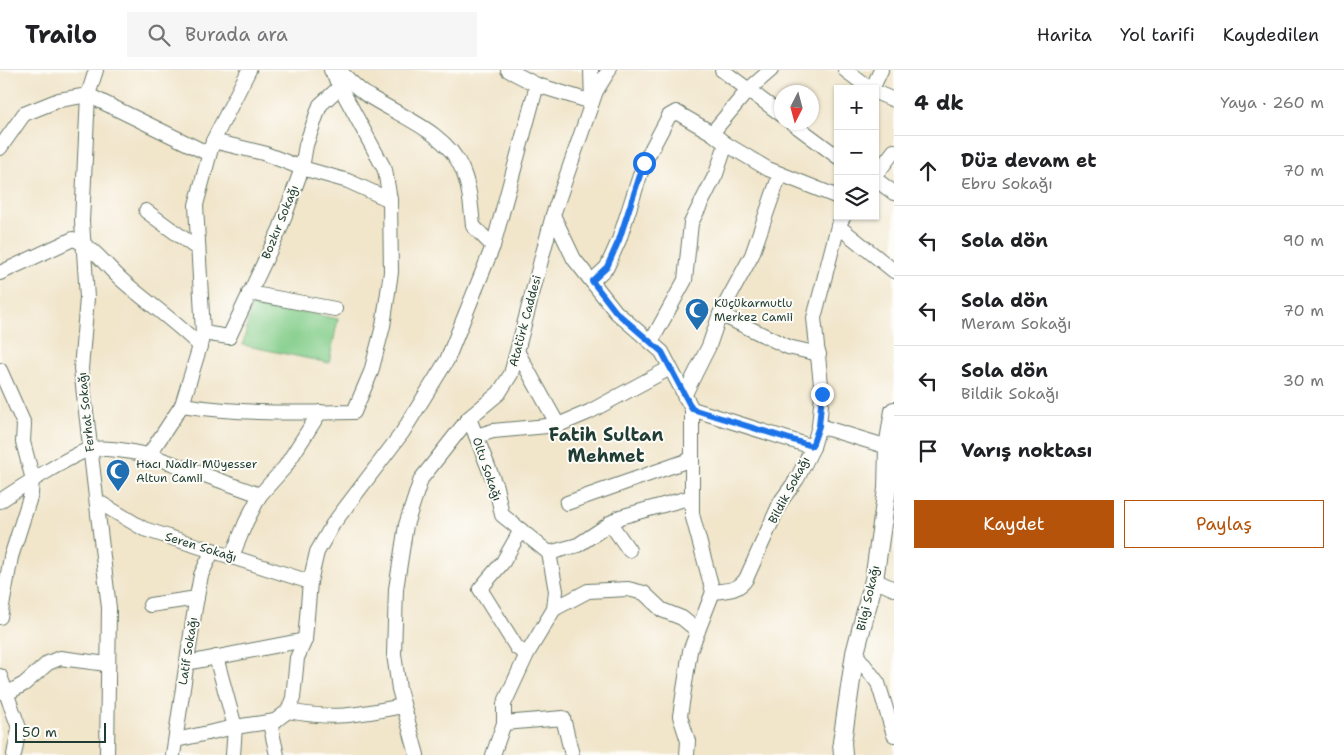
<!DOCTYPE html>
<html lang="tr">
<meta charset="utf-8">
<style>
:root{--surface:#fff;--page:#f6f6f6;--text:#202124;--muted:#757577;--line:#e0e0e0;--accent:#b45309}
body{margin:0;font-family:"Shantell Sans",sans-serif;background:var(--page);color:var(--text)}
.controls{position:absolute;right:15px;top:15px;display:grid;overflow:hidden;border-radius:0px;box-shadow:0 1px 4px #0004}
.controls button{width:45px;height:45px;display:grid;place-items:center;padding:0;border:0;border-bottom:1px solid var(--line);background:var(--surface);color:var(--text);font:25px sans-serif}
.compass{position:absolute;left:774px;top:15px;width:45px;height:45px;border-radius:50%;background:var(--surface);box-shadow:0 1px 4px #0004;rotate:186deg}
.scale{position:absolute;left:15px;bottom:12px;width:91px;box-sizing:border-box;padding-left:5px;border:2px solid #1f3d34;border-top:0;font-size:14px;line-height:18px;white-space:nowrap;color:#1f3d34;-webkit-text-stroke:4px #fdfcf7;paint-order:stroke}
.stop{position:absolute;width:15px;height:15px;margin:-11px;border:4px solid #1a73e8;border-radius:50%;background:#fff}
.stop.end{background:#1a73e8;border-color:#fff;box-shadow:0 1px 5px #0008}
.list{margin:0;padding:0;list-style:none}
h2{display:flex;justify-content:space-between;align-items:center;height:65px;margin:0;padding:0 20px;font-size:21px}
h2 small{font-size:16px;font-weight:400;color:var(--muted)}
.list li{display:grid;grid-template-columns:32px 1fr auto;gap:15px;align-items:center;box-sizing:border-box;height:70px;padding:0 20px;border-top:1px solid var(--line)}
.list b{display:block;font-size:19px;white-space:nowrap}
.list p{margin:0;font-size:16px;white-space:nowrap;color:var(--muted)}
.list em{font-size:16px;font-style:normal;color:var(--muted)}
.actions{display:flex;gap:10px;padding:15px 20px}
.actions a{flex:1;padding:11px 0;border:1px solid var(--accent);border-radius:0px;text-align:center;font-size:18px;color:var(--accent)}
.actions .main{background:var(--accent);color:#fff}
.icon{flex:none;width:28px;height:28px;fill:none;stroke:currentColor;stroke-width:2;stroke-linecap:round;stroke-linejoin:round}
.map{position:relative;flex:none;width:894px;height:685px;overflow:hidden}
header{display:flex;align-items:center;gap:30px;box-sizing:border-box;height:70px;padding:0 25px;background:var(--surface);border-bottom:1px solid var(--line)}
header strong{font-size:24px}
nav{display:flex;gap:28px;margin-inline-start:auto;font-size:18px}
.search{width:350px;height:45px;background:var(--page);display:flex;align-items:center;gap:12px;box-sizing:border-box;padding:0 18px;border-radius:0px;color:var(--muted);font-size:19px}
main{display:flex}
aside{flex:1;background:var(--surface)}
.map>svg:first-child{display:block}
.garden{fill:#83cd8a;stroke:#51855f}
.lines{fill:none;stroke-linecap:round;stroke-linejoin:round}
.minor-casing{stroke:#687868;stroke-width:16}
.tertiary-casing{stroke:#687868;stroke-width:20}
.minor{stroke:#fff;stroke-width:14}
.tertiary{stroke:#fff;stroke-width:18}
.route{stroke:#1a73e8;stroke-width:6}
.labels{text-anchor:middle;stroke-width:4;stroke-linejoin:round;paint-order:stroke}
.street-label{font-size:12px;fill:#1f3d34;stroke:#fdfcf7}
.poi-label{font-size:12px;fill:#1f3d34;stroke:#fdfcf7;text-anchor:start}
.district-label{font-size:18px;font-weight:bold;fill:#1f3d34;stroke:#fdfcf7}
</style>
<header>
<strong>Trailo</strong>
<div class="search"><svg class="icon" aria-label="search" viewBox="0 0 24 24"><circle cx="10" cy="10" r="6"/><path d="M15 15l6 6"/></svg>Burada ara</div>
<nav><a>Harita</a><a>Yol tarifi</a><a>Kaydedilen</a></nav>
</header>
<main>
<div class="map">
<svg width="894" height="685" viewBox="0 0 894 685">
<rect width="100%" height="100%" fill="#fdfcf7"/>
<filter id="ink" filterUnits="userSpaceOnUse"><feTurbulence type="fractalNoise" baseFrequency=".02" numOctaves="2"/><feDisplacementMap in="SourceGraphic" scale="10" xChannelSelector="R" yChannelSelector="G"/><feConvolveMatrix kernelMatrix="1 2 1 2 8 2 1 2 1" color-interpolation-filters="sRGB"/></filter>
<filter id="wash" filterUnits="userSpaceOnUse"><feTurbulence type="fractalNoise" baseFrequency=".0096" numOctaves="4" result="noise"/><feDisplacementMap in="SourceGraphic" scale="20" xChannelSelector="R" yChannelSelector="G"/><feGaussianBlur stdDeviation="1.12" result="paint"/><feColorMatrix in="noise" values="0 0 0 0 0 0 0 0 0 0 0 0 0 0 0 0 0 1.4 0 .05"/><feComposite in="paint" operator="in"/></filter>
<g filter="url(#wash)">
<rect width="100%" height="100%" fill="#f1e5ca"/>
<polygon class="garden" points="252,232 338,249 329,293 243,275"/>
</g>
<g filter="url(#ink)">
<g class="lines">
<defs>
<g id="minor">
<polyline points="96,0 88,25 82,151 87,228 81,299 109,538 107,685"/>
<polyline points="508,0 537,15 592,32 591,0"/>
<polyline points="722,0 782,45"/>
<polyline points="845,0 870,19"/>
<polyline points="872,19 881,0"/>
<polyline points="875,22 894,30"/>
<polyline points="791,52 838,87"/>
<polyline points="712,63 748,20 771,0"/>
<polyline points="213,71 263,83 302,98 348,111 390,130"/>
<polyline points="0,78 24,44 59,30 88,25 209,84"/>
<polyline points="780,104 752,185 720,244 788,277 819,284"/>
<polyline points="875,106 894,81"/>
<polyline points="875,109 894,123"/>
<polyline points="146,141 198,179"/>
<polyline points="553,145 574,189 616,242 662,282 692,339 692,444 713,522 690,581 680,646 688,671 687,685"/>
<polyline points="838,156 894,201"/>
<polyline points="493,176 537,15"/>
<path d="M0,203L73,169C93,176 107,197 123,211C148,233 176,252 200,276"/>
<polyline points="592,211 607,197 619,170 644,93 669,46 676,42 712,63 726,74"/>
<polyline points="249,223 335,239"/>
<polyline points="203,263 229,267 280,159 302,98 306,75 320,35 340,17"/>
<polyline points="651,272 685,210 691,153 716,104 726,74 768,99 838,127"/>
<polyline points="518,283 558,355"/>
<polyline points="0,300 24,354 23,372 32,406 31,424 11,487 0,547"/>
<polyline points="684,326 709,276 720,244"/>
<path d="M182,335C239,344 296,343 354,342L371,302L383,256L391,202L390,130L385,100L331,0"/>
<polyline points="692,339 813,377"/>
<polyline points="469,348 496,417 502,445 549,483 578,475 620,447 692,427"/>
<polyline points="819,356 888,377"/>
<polyline points="476,366 493,361 558,355 589,342 670,298"/>
<polyline points="149,385 260,425 246,452 232,486"/>
<polyline points="260,425 285,397 320,342"/>
<path d="M0,431C16,420 76,382 91,379C111,377 130,382 149,385L182,335L200,276L203,263L196,135L213,71L249,0"/>
<polyline points="97,431 144,459 310,512"/>
<polyline points="567,433 692,389"/>
<polyline points="610,453 629,480"/>
<polyline points="521,460 503,492 480,519 517,578 527,584"/>
<polyline points="549,483 556,521 554,539 527,584 504,634 504,653 563,648 572,685"/>
<polyline points="874,510 894,519"/>
<path d="M713,522C727,520 738,521 746,509L781,431L797,409L813,377L819,356L822,324L814,248L838,156L844,146"/>
<polyline points="150,535 197,528"/>
<polyline points="554,539 588,521 628,519 644,523 662,540 682,548 698,561"/>
<polyline points="855,583 878,613 894,665"/>
<polyline points="216,587 235,657 233,685"/>
<polyline points="187,593 305,570"/>
<polyline points="0,606 19,658 14,685"/>
<polyline points="6,624 24,614 48,593 60,588 107,594"/>
<path d="M288,641C335,650 357,645 403,636"/>
<polyline points="176,670 235,657 275,651"/>
<polyline points="173,685 195,538 201,505 213,480"/>
<path d="M277,685L271,658L275,651L288,641L293,628L297,588L305,570L310,512L317,482L333,454L402,363L447,290L493,176L473,156C471,137 470,117 462,99C447,62 399,46 367,25C357,19 348,8 338,0"/>
<polyline points="417,685 399,619 394,584 396,519 406,455 421,409 469,348 499,323 511,304 553,145 596,21 609,0"/>
<polyline points="493,685 504,653"/>
</g>
<polyline id="tertiary" points="843,685 842,672 855,583 874,510 887,419 888,377 894,341"/>
</defs>
<use href="#minor" class="minor-casing"/>
<use href="#tertiary" class="tertiary-casing"/>
<use href="#minor" class="minor"/>
<use href="#tertiary" class="tertiary"/>
</g>
</g>
<g class="lines" filter="url(#ink)">
<polyline class="route" points="644,93 619,170 607,197 592,211 616,242 662,282 692,339 812,376 819,356 822,324"/>
</g>
<defs>
<symbol id="mosque-pin" viewBox="-11 -11 22 30"><path d="M0 17L-7.5 6A9.5 9.5 0 1 1 7.5 6Z" fill="#1f6fb2" stroke="#fdfcf7"/><path d="M3.5-4.9A6 6 0 1 0 3.5 4.9A5 5 0 1 1 3.5-4.9Z" fill="#fff"/></symbol>
</defs>
<g fill-rule="evenodd">
<use href="#mosque-pin" x="683" y="226" width="28" height="38"/>
<use href="#mosque-pin" x="104" y="387" width="28" height="38"/>
</g>
<g class="labels">
<g class="street-label">
<text transform="translate(280 152) rotate(-68)" y="4">Bozkır Sokağı</text>
<text transform="translate(525 251) rotate(-75)" y="4">Atatürk Caddesi</text>
<text transform="translate(86 342) rotate(-96)" y="4">Ferhat Sokağı</text>
<text transform="translate(487 399) rotate(71)" y="4">Oltu Sokağı</text>
<text transform="translate(789 420) rotate(-62)" y="4">Bildik Sokağı</text>
<text transform="translate(201 477) rotate(17)" y="4">Seren Sokağı</text>
<text transform="translate(868 528) rotate(-77)" y="4">Bilgi Sokağı</text>
<text transform="translate(188 581) rotate(-81)" y="4">Latif Sokağı</text>
</g>
<g class="poi-label">
<text x="714" y="237">Küçükarmutlu<tspan x="714" dy="14">Merkez Camii</tspan></text>
<text x="136" y="398">Hacı Nadir Müyesser<tspan x="136" dy="14">Altun Camii</tspan></text>
</g>
<g class="district-label">
<text x="606" y="371">Fatih Sultan<tspan x="606" dy="21">Mehmet</tspan></text>
</g>
</g>
</svg>
<div class="controls">
<button>+</button>
<button>−</button>
<button><svg class="icon" aria-label="layers" viewBox="0 0 24 24"><path d="M12 4l9 5-9 5-9-5zM3 14l9 5 9-5"/></svg></button>
</div>
<svg class="compass" viewBox="-18 -18 36 36"><path d="M0-13l5 13h-10z" fill="#e53935"/><path d="M0 13l5-13h-10z" fill="#757577"/></svg>
<div class="scale">50 m</div>
<div class="stop" style="left:644px;top:93px"></div>
<div class="stop end" style="left:822px;top:324px"></div>
</div>
<aside>
<h2>4 dk<small>Yaya · 260 m</small></h2>
<ul class="list">
<li><svg class="icon" aria-label="ahead" viewBox="0 0 24 24"><path d="M12 20V5M6 11l6-6 6 6"/></svg><div><b>Düz devam et</b><p>Ebru Sokağı</p></div><em>70 m</em></li>
<li><svg class="icon" aria-label="left" viewBox="0 0 24 24"><path d="M17 20v-9H6M10 6l-5 5 5 5"/></svg><div><b>Sola dön</b></div><em>90 m</em></li>
<li><svg class="icon" aria-label="left" viewBox="0 0 24 24"><path d="M17 20v-9H6M10 6l-5 5 5 5"/></svg><div><b>Sola dön</b><p>Meram Sokağı</p></div><em>70 m</em></li>
<li><svg class="icon" aria-label="left" viewBox="0 0 24 24"><path d="M17 20v-9H6M10 6l-5 5 5 5"/></svg><div><b>Sola dön</b><p>Bildik Sokağı</p></div><em>30 m</em></li>
<li><svg class="icon" aria-label="arrive" viewBox="0 0 24 24"><path d="M6 21V4h12l-3 4 3 4H6"/></svg><div><b>Varış noktası</b></div></li>
</ul>
<div class="actions"><a class="main">Kaydet</a><a>Paylaş</a></div>
</aside>
</main>
